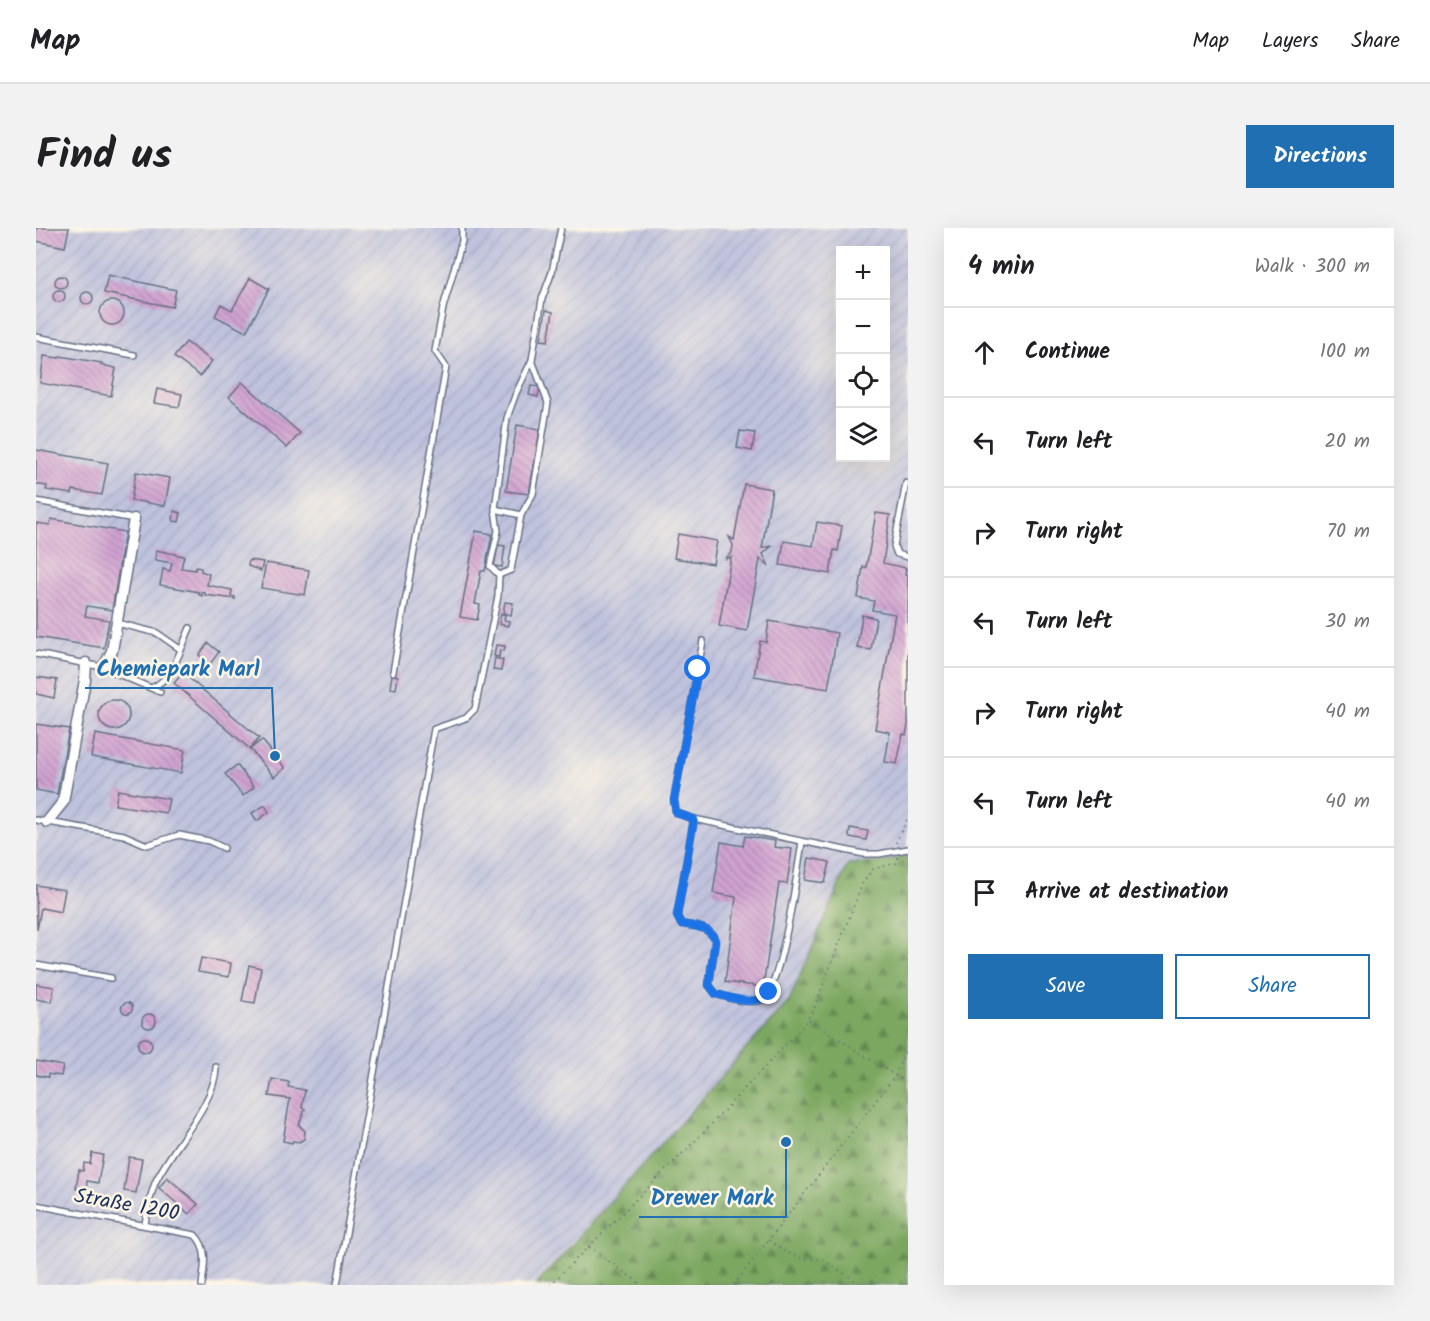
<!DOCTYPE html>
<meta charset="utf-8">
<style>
:root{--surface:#fff;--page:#f2f2f2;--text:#202124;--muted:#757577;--line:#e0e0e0;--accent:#1f6fb2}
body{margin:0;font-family:Kalam,sans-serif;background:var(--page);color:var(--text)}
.controls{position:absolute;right:18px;top:18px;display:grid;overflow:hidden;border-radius:0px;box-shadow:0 6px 24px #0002}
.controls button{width:54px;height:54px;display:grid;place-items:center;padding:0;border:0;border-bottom:2px solid var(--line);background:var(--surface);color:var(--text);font:30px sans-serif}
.stop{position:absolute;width:18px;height:18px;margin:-14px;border:4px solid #1a73e8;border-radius:50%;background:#fff}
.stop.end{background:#1a73e8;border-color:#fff;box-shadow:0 2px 6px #0008}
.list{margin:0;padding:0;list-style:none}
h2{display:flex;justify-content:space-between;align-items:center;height:78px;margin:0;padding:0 24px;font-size:26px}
h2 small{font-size:20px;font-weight:400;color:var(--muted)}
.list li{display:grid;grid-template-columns:39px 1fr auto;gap:18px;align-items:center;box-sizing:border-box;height:90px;padding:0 24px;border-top:2px solid var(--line)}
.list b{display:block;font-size:22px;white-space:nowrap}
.list em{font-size:20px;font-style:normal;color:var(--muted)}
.actions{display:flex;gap:12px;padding:18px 24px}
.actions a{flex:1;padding:14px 0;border:2px solid var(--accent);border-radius:0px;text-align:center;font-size:21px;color:var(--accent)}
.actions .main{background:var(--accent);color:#fff}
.icon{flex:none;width:33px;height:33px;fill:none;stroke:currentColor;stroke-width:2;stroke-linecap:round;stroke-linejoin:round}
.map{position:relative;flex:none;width:872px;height:1057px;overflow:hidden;border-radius:0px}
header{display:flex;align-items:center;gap:36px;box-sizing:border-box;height:84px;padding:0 30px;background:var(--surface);border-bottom:2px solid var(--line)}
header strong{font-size:28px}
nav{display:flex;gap:33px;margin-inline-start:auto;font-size:21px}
.intro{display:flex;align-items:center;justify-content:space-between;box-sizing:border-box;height:144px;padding:0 36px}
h1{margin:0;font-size:42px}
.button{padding:15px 27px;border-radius:0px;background:var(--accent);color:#fff;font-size:21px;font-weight:700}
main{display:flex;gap:36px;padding:0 36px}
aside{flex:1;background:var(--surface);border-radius:0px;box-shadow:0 6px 24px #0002}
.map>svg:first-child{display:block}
.industrial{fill:url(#industrial-furrows);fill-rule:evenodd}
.forest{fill:url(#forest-firs);stroke:#4b6b5f;stroke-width:1.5}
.building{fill:url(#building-back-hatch)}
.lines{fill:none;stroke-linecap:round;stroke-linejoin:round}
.lane-casing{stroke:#667085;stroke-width:8}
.street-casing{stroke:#667085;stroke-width:13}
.path{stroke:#667085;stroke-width:1.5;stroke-dasharray:1.5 4.5;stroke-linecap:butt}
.lane{stroke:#fff;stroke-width:5}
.street{stroke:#fff;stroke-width:10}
.route{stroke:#1a73e8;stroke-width:8}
.labels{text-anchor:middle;stroke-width:5;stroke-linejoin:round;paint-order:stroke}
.street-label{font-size:21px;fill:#1b2f5e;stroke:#fcf5e5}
.leader{fill:none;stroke:#1f6fb2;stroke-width:2}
.callout-dot{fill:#1f6fb2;stroke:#fcf5e5;stroke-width:2}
.callout-label{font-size:22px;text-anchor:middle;font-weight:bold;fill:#1f6fb2;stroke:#fcf5e5;stroke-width:5;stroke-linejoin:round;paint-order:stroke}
</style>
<header>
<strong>Map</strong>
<nav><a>Map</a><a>Layers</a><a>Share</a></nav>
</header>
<div class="intro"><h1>Find us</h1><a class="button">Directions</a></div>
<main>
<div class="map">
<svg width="872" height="1057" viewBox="0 0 872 1057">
<defs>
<pattern id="industrial-furrows" width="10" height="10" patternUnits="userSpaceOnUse" patternTransform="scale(1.5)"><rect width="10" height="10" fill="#bfc2dd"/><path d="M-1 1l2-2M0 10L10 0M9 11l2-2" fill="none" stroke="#a4a7c0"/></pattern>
<pattern id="forest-firs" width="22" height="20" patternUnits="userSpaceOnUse" patternTransform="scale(1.5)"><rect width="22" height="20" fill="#7ba760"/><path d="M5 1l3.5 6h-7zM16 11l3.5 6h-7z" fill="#648852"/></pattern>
<pattern id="building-back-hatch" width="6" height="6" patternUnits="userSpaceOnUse" patternTransform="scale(1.5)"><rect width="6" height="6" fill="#d1a3d1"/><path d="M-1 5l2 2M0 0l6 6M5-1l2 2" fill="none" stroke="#a985ad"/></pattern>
</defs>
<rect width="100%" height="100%" fill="#fcf5e5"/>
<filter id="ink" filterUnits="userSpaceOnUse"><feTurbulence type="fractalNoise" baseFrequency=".0167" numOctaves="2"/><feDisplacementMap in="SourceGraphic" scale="12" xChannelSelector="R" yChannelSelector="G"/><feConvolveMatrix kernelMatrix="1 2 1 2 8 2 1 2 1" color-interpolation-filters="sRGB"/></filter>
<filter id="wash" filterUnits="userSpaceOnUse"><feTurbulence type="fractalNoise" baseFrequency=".008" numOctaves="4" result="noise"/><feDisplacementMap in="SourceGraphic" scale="24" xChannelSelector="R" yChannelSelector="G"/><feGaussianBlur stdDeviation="1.35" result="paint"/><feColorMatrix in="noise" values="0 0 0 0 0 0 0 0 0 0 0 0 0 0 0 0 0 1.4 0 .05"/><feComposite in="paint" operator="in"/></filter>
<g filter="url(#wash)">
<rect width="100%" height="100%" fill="#f1e9cd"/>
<path class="industrial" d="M0,0H872V628L846,634L812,637L753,773L498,1057H0ZM804,22H850V230H804Z"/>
<polygon class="forest" points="867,628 872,628 872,1057 500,1057 753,773 812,636 846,634"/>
<g id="blocks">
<g class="building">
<polygon points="0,0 33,0 29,19 0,13"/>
<polygon points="72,47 140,62 136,79 68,65"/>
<circle cx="25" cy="54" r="6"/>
<polygon points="214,50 233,61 210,104 179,88 185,76 196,82"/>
<circle cx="23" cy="68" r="6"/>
<circle cx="51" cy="70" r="6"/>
<circle cx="76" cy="85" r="12"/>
<polygon points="510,82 517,84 512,113 505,112"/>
<polygon points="150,114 176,133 164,148 138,129"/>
<polygon points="8,128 23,130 24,128 66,135 65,137 80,140 75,168 4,155"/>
<polygon points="206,154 264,205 251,220 193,169"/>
<polygon points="495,158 504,159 502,169 493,167"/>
<polygon points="121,161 146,166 143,179 118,175"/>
<polygon points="481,197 504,201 493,266 470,263"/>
<polygon points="704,203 719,205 716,223 701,220"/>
<polygon points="0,222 72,235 66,267 37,262 36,266 10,262 11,258 0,256"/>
<polygon points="100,244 134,250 129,278 95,272"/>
<polygon points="708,256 736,261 726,320 736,318 727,326 733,338 724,331 711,403 683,398 695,329 689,331 696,324 697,317 693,309 698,312"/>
<polygon points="138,283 145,285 143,294 137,293"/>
<polygon points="840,285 854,287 847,335 870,340 869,347 872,347 872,497 870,507 867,506 861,536 849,534 854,504 839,501 859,386 836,382 838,373 822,370 827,339 830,340"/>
<polygon points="15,291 89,304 76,382 51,378 49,388 73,392 68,420 0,409 0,295 14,297"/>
<polygon points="781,294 806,298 802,323 798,322 794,346 744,337 748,313 777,318"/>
<polygon points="440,303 456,306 449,343 445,343 439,376 444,377 441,392 424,389"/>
<polygon points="642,306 681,313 677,336 638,330"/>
<polygon points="462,317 469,318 466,339 458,338"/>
<polygon points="120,322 148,328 145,340 159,342 160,339 165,340 165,343 173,346 171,357 196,362 195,368 199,369 199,371 169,367 169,365 166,364 166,368 163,367 163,364 124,357 127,341 134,343 136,335 119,332"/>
<polygon points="213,332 227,334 225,343 212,338"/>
<polygon points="230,335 273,342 269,367 225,360"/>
<polygon points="469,374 477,375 475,387 467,385"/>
<polygon points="465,386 469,387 468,392 473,393 472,398 463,396"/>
<polygon points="826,387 840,390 835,422 821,420"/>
<polygon points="733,393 801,405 792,461 718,448 724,413 730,414"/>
<polygon points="172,415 183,424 174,436 163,427"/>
<polygon points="460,417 469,418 468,423 464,422 463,429 458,428"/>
<polygon points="459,430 467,432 465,443 457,442"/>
<polygon points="147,445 223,510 214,521 138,455"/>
<polygon points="356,447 362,448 360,461 354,460"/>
<polygon points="0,449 21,452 18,470 0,466"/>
<circle cx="78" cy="487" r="15"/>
<polygon points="0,496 33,501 21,566 0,562"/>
<polygon points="59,506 149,522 145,545 55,529"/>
<polygon points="226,512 249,540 238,549 214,521"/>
<polygon points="201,537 218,559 207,568 189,546"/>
<polygon points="82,562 133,571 130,585 79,577"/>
<polygon points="229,577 233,584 221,593 216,585"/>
<polygon points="814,600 832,603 830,612 813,609"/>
<polygon points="709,608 739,613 738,619 756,621 751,656 743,655 727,759 689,754 700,669 677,665 685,614 707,618"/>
<polygon points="773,630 794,634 789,655 769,652"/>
<polygon points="0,657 29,662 25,684 5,680 1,702"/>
<polygon points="165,730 195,735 193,749 162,744"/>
<polygon points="213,737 225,740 219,775 206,773"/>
<polygon points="0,756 18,759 16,774 0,771"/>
<circle cx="91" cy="780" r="5.5"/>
<circle cx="113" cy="793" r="7"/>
<circle cx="109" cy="817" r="7"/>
<polygon points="0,833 27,838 25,848 12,846 12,849 0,847"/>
<polygon points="236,851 253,854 252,859 269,862 266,880 269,881 263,897 269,903 268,911 263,914 257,913 256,915 247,913 254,871 233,868"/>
<polygon points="56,925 67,927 62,955 51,953 50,963 40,961 43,942 47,943 48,935 54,936"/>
<polygon points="93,929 106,931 100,965 88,963"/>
<polygon points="131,949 162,976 153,986 123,960"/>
</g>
</g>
</g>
<g filter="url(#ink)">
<use href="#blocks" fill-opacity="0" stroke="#667085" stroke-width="1.5"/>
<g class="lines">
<defs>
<g id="lane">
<polyline points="0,109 98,127"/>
<polyline points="870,255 858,318 861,326 872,329"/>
<polyline points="0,273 98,291"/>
<polyline points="459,281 485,287"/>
<polyline points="463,347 454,338 462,303 459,281 471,190 480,165 496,132 506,71 516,44 525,0"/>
<polyline points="463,347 475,342 485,287 497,266 512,175 496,132"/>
<polyline points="81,395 121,405 144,421"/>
<polyline points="667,413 638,572 640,585 658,591 828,626 843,626 872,621"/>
<polyline points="0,426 66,439 124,464"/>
<polyline points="357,444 410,139 399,123 407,80 426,13 426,0"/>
<path d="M115,460C137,452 145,420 154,400"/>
<path d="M658,591L641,688L645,696C658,698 676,699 679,713L673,757L680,766C692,769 713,777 725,772C745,764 762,639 766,614"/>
<polyline points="0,592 88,607 111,617 143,607 173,613 188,620"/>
<polyline points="0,737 75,750"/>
<path d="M0,977L159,1007C173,1021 168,1039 166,1057"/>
<path d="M109,996C111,982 114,969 119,955C134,921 180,876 180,839"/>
<polyline points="301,1057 398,501 430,490 439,481 462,368 463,347"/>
</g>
<g id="street">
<polyline points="66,439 70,435 76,423 98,291"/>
<polyline points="11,594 27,574 49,452 50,435"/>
</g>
</defs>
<use href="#lane" class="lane-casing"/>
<use href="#street" class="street-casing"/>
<g class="path">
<polyline points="860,615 872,589"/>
<polyline points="773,792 863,850 872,854"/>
<polyline points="733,1012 749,1024 767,1031 786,1031 826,1057"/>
<polyline points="553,1019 606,1057"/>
<polyline points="514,1057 668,904 767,798 777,783 827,654 837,641 861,635 862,629"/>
<polyline points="698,1057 859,848 872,815"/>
</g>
<use href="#lane" class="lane"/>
<use href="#street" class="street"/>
</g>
</g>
<g class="lines" filter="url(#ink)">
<path class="route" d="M662,441L638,572L640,585L658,591L641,688L645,696C658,698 676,699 679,713L673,757L680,766C697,770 721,780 733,764"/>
</g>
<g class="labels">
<g class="street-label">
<text transform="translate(91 976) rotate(10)" y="7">Straße 1200</text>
</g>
</g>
<path class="leader" d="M239 528L236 460H49M750 914L750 989H603"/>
<g class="callout-dot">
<circle cx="239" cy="528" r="6"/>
<circle cx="750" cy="914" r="6"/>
</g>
<g class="callout-label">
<text x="142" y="448">Chemiepark Marl</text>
<text x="676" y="977">Drewer Mark</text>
</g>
</svg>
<div class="controls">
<button>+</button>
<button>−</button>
<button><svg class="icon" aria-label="locate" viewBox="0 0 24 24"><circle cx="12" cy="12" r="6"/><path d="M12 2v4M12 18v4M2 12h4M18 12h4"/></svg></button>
<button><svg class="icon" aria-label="layers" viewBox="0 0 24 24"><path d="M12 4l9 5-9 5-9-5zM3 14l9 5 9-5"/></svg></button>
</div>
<div class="stop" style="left:662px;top:441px"></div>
<div class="stop end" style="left:733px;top:764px"></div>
</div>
<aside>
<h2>4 min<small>Walk · 300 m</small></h2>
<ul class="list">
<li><svg class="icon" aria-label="ahead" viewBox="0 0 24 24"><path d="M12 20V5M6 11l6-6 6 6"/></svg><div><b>Continue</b></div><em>100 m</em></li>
<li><svg class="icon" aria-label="left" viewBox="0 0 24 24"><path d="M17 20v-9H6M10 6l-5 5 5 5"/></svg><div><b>Turn left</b></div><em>20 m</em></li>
<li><svg class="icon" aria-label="right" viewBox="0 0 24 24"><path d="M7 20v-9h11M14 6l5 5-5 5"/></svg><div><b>Turn right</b></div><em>70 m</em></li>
<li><svg class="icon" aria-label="left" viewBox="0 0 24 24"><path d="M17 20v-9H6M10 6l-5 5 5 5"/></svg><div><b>Turn left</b></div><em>30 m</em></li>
<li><svg class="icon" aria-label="right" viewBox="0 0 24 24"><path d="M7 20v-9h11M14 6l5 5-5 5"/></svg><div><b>Turn right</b></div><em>40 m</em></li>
<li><svg class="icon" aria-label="left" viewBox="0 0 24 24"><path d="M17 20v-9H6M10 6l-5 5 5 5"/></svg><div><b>Turn left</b></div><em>40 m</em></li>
<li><svg class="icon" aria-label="arrive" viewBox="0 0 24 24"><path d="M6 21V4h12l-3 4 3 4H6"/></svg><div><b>Arrive at destination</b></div></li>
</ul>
<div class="actions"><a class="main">Save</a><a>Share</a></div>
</aside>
</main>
